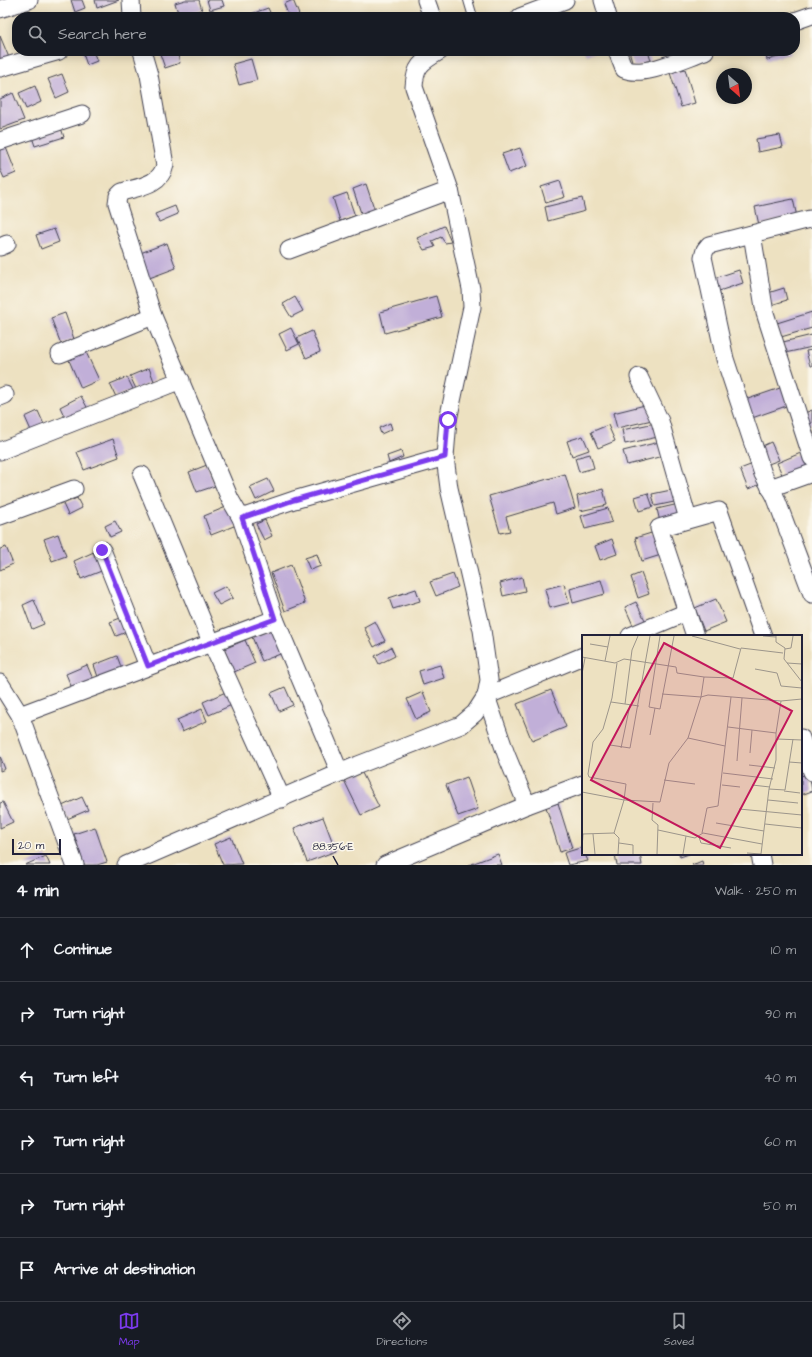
<!DOCTYPE html>
<meta charset="utf-8">
<style>
:root{--surface:#171b24;--page:#242831;--text:#f1f3f6;--muted:#9ea1a6;--line:#363941;--accent:#7c3aed}
body{margin:0;font-family:"Architects Daughter",sans-serif;background:var(--page);color:var(--text)}
.compass{position:absolute;left:716px;top:68px;width:36px;height:36px;border-radius:50%;background:var(--surface);box-shadow:0 2px 10px #0003;rotate:152deg}
.scale{position:absolute;left:12px;bottom:10px;width:49px;box-sizing:border-box;padding-left:4px;border:2px solid #22223b;border-top:0;font-size:11px;line-height:14px;white-space:nowrap;color:#22223b;-webkit-text-stroke:3px #fbf7ec;paint-order:stroke}
.stop{position:absolute;width:12px;height:12px;margin:-9px;border:3px solid #7c3aed;border-radius:50%;background:#fff}
.stop.end{background:#7c3aed;border-color:#fff;box-shadow:0 1px 4px #0008}
.list{margin:0;padding:0;list-style:none}
h2{display:flex;justify-content:space-between;align-items:center;height:52px;margin:0;padding:0 16px;font-size:17px}
h2 small{font-size:13px;font-weight:400;color:var(--muted)}
.list li{display:grid;grid-template-columns:26px 1fr auto;gap:12px;align-items:center;box-sizing:border-box;height:64px;padding:0 16px;border-top:1px solid var(--line)}
.list b{display:block;font-size:15px;white-space:nowrap}
.list em{font-size:13px;font-style:normal;color:var(--muted)}
.icon{flex:none;width:22px;height:22px;fill:none;stroke:currentColor;stroke-width:2;stroke-linecap:round;stroke-linejoin:round}
.map{position:relative;flex:none;width:812px;height:865px;overflow:hidden}
.search{position:absolute;background:var(--surface);box-shadow:0 2px 10px #0003;left:12px;right:12px;top:12px;height:44px;display:flex;align-items:center;gap:10px;box-sizing:border-box;padding:0 14px;border-radius:16px;color:var(--muted);font-size:15px}
.sheet{height:436px;background:var(--surface)}
nav{display:flex;justify-content:space-around;align-items:center;box-sizing:border-box;height:56px;border-top:1px solid var(--line);background:var(--surface);font-size:11px;color:var(--muted)}
nav a{display:grid;justify-items:center;gap:2px}
nav .on{color:var(--accent)}
.map>svg:first-child{display:block}
.building{fill:#c1afd8}
.lines{fill:none;stroke-linecap:round;stroke-linejoin:round}
.service-casing{stroke:#403f4f;stroke-width:10}
.minor-casing{stroke:#403f4f;stroke-width:19}
.service{stroke:#fff;stroke-width:8}
.minor{stroke:#fff;stroke-width:17}
.route{stroke:#7c3aed;stroke-width:5}
.ticks{fill:none;stroke:#22223b;stroke-width:1.5}
.inset-road{fill:none;stroke:#9c958b;stroke-width:1}
.view{fill:#c2185b;fill-opacity:0.15;stroke:#c2185b;stroke-width:2}
.inset-edge{fill:none;stroke:#22223b;stroke-width:2}
.ticks-label{font-size:10px;text-anchor:middle;fill:#22223b;stroke:#fbf7ec;stroke-width:3;stroke-linejoin:round;paint-order:stroke}
</style>
<div class="map">
<svg width="812" height="865" viewBox="0 0 812 865">
<rect width="100%" height="100%" fill="#fbf7ec"/>
<filter id="ink" filterUnits="userSpaceOnUse"><feTurbulence type="fractalNoise" baseFrequency=".025" numOctaves="2"/><feDisplacementMap in="SourceGraphic" scale="8" xChannelSelector="R" yChannelSelector="G"/><feConvolveMatrix kernelMatrix="1 2 1 2 8 2 1 2 1" color-interpolation-filters="sRGB"/></filter>
<filter id="wash" filterUnits="userSpaceOnUse"><feTurbulence type="fractalNoise" baseFrequency=".012" numOctaves="4" result="noise"/><feDisplacementMap in="SourceGraphic" scale="16" xChannelSelector="R" yChannelSelector="G"/><feGaussianBlur stdDeviation="0.9" result="paint"/><feColorMatrix in="noise" values="0 0 0 0 0 0 0 0 0 0 0 0 0 0 0 0 0 1.4 0 .05"/><feComposite in="paint" operator="in"/></filter>
<g filter="url(#wash)">
<rect width="100%" height="100%" fill="#ede1c1"/>
<g id="blocks">
<g class="building">
<polygon points="71,0 82,0 85,8 75,12"/>
<polygon points="95,0 119,0 97,8"/>
<polygon points="185,0 199,0 202,10 179,16 175,3"/>
<polygon points="207,0 222,0 224,6 210,10"/>
<polygon points="293,0 300,17 289,17 284,4"/>
<polygon points="268,8 272,17 252,17 251,14"/>
<polygon points="0,36 10,60 0,64"/>
<polygon points="82,51 93,51 97,61 87,65"/>
<polygon points="159,51 177,51 180,63 165,68"/>
<polygon points="584,51 596,51 586,55"/>
<polygon points="629,51 648,51 651,61 634,67"/>
<polygon points="765,51 789,51 790,54 767,60"/>
<polygon points="251,59 257,80 239,85 233,64"/>
<polygon points="685,69 695,103 681,107 670,73"/>
<polygon points="62,74 69,92 56,98 48,79"/>
<polygon points="35,86 41,102 26,109 19,93"/>
<polygon points="13,93 24,120 0,129 0,99"/>
<polygon points="61,128 64,137 35,146 32,137"/>
<polygon points="780,135 783,147 758,152 756,139"/>
<polygon points="5,145 16,173 4,178 0,169 0,147"/>
<polygon points="520,148 527,166 509,173 502,154"/>
<polygon points="560,181 565,197 546,203 541,187"/>
<polygon points="366,184 375,211 362,216 353,189"/>
<polygon points="347,193 355,216 340,221 333,198"/>
<polygon points="582,198 585,211 548,221 545,207"/>
<polygon points="793,199 797,217 759,225 755,207"/>
<polygon points="175,206 178,214 159,222 155,214"/>
<polygon points="444,226 451,242 445,243 441,237 432,241 435,247 424,250 417,238"/>
<polygon points="54,229 59,242 41,249 36,235"/>
<polygon points="167,243 176,268 144,280 135,255"/>
<polygon points="739,270 743,283 719,291 715,278"/>
<polygon points="784,288 787,300 771,305 768,293"/>
<polygon points="436,296 442,317 385,333 380,312"/>
<polygon points="295,297 303,311 291,317 283,304"/>
<polygon points="812,312 812,328 781,337 777,323"/>
<polygon points="65,313 74,339 61,344 51,318"/>
<polygon points="291,328 299,344 287,350 279,334"/>
<polygon points="312,331 320,352 306,358 297,338"/>
<polygon points="812,335 812,347 785,353 783,342"/>
<polygon points="85,350 99,380 81,388 68,358"/>
<polygon points="812,350 812,366 810,366 806,351"/>
<polygon points="149,368 154,381 136,389 130,376"/>
<polygon points="127,377 133,389 116,397 110,384"/>
<polygon points="783,387 789,405 752,418 745,400"/>
<polygon points="81,396 88,409 66,420 60,407"/>
<polygon points="649,404 652,420 617,428 613,413"/>
<polygon points="812,410 812,423 804,426 800,415"/>
<polygon points="38,411 46,429 33,435 25,417"/>
<polygon points="390,423 392,429 381,434 379,428"/>
<polygon points="655,423 658,437 625,444 622,430"/>
<polygon points="608,425 615,441 598,448 591,432"/>
<polygon points="583,436 589,450 572,456 567,441"/>
<polygon points="113,439 119,457 84,470 77,452"/>
<polygon points="659,442 663,456 627,465 623,451"/>
<polygon points="771,442 779,460 766,465 758,448"/>
<polygon points="401,451 403,457 389,463 387,456"/>
<polygon points="803,452 809,466 783,477 777,463"/>
<polygon points="590,454 594,468 579,472 575,458"/>
<polygon points="753,464 761,484 748,489 740,469"/>
<polygon points="207,465 215,486 197,492 189,472"/>
<polygon points="565,474 575,508 556,514 553,503 506,517 510,531 500,533 489,496"/>
<polygon points="268,479 274,491 256,500 250,487"/>
<polygon points="603,489 607,505 580,511 577,496"/>
<polygon points="676,489 679,501 655,506 652,494"/>
<polygon points="648,493 653,507 639,511 635,497"/>
<polygon points="77,498 82,508 68,515 63,504"/>
<polygon points="683,503 686,516 660,522 657,509"/>
<polygon points="231,505 239,524 211,535 204,516"/>
<polygon points="608,508 612,522 585,529 581,516"/>
<polygon points="265,520 272,536 264,540 256,524"/>
<polygon points="115,521 121,532 110,537 105,526"/>
<polygon points="658,531 664,554 642,561 635,538"/>
<polygon points="58,534 66,556 52,561 44,539"/>
<polygon points="612,539 617,554 600,560 595,546"/>
<polygon points="6,547 13,564 0,570 0,549"/>
<polygon points="96,551 104,570 81,579 74,561"/>
<polygon points="317,554 321,566 310,570 305,558"/>
<polygon points="291,565 305,603 285,611 271,573"/>
<polygon points="641,573 649,594 638,598 631,577"/>
<polygon points="453,574 458,587 436,596 430,582"/>
<polygon points="522,577 525,591 503,596 500,583"/>
<polygon points="601,580 605,594 573,603 570,589"/>
<polygon points="564,584 569,603 550,608 545,589"/>
<polygon points="226,586 233,598 219,605 212,593"/>
<polygon points="416,589 420,601 393,609 389,598"/>
<polygon points="716,599 726,622 704,631 695,608"/>
<polygon points="34,600 44,624 32,629 23,605"/>
<polygon points="636,602 648,626 636,632 625,607"/>
<polygon points="123,617 129,631 116,636 110,622"/>
<polygon points="375,621 385,641 374,647 364,627"/>
<polygon points="278,627 288,651 262,661 252,637"/>
<polygon points="245,640 255,663 234,672 224,649"/>
<polygon points="391,647 395,656 379,664 375,656"/>
<polygon points="117,656 123,672 99,680 94,665"/>
<polygon points="87,665 95,684 74,693 66,674"/>
<polygon points="440,665 444,678 423,685 419,671"/>
<polygon points="285,687 293,705 279,711 271,693"/>
<polygon points="551,690 566,727 532,741 517,704"/>
<polygon points="228,691 234,704 209,715 203,702"/>
<polygon points="423,692 431,712 416,719 407,699"/>
<polygon points="202,709 207,721 182,732 177,720"/>
<polygon points="0,756 5,769 0,771"/>
<polygon points="361,771 379,807 361,815 344,780"/>
<polygon points="809,773 812,791 801,795 801,776"/>
<polygon points="467,777 478,809 458,816 446,785"/>
<polygon points="82,797 88,810 67,819 62,806"/>
<polygon points="3,802 13,822 0,828 0,803"/>
<polygon points="558,803 572,848 560,852 546,807"/>
<polygon points="323,817 336,851 307,862 294,828"/>
<polygon points="95,827 107,862 97,865 84,865 74,834"/>
<polygon points="231,837 242,864 223,865 214,844"/>
<polygon points="583,847 583,854 585,854 588,861 568,865 564,853"/>
<polygon points="498,854 502,865 469,865"/>
<polygon points="615,854 640,854 642,865 617,865"/>
<polygon points="679,854 689,854 680,857"/>
<polygon points="46,856 50,865 25,865"/>
<polygon points="702,861 703,865 692,865"/>
</g>
</g>
</g>
<g filter="url(#ink)">
<use href="#blocks" fill-opacity="0" stroke="#403f4f" stroke-width="1"/>
<g class="lines">
<defs>
<polyline id="service" points="468,0 473,17"/>
<g id="minor">
<polyline points="131,0 132,17"/>
<polyline points="426,0 432,17"/>
<polyline points="603,0 608,17"/>
<polyline points="0,9 29,0"/>
<polyline points="520,17 565,0"/>
<polyline points="795,21 812,15"/>
<path d="M142,51L149,75L165,165C161,185 138,187 122,192L118,196L117,203L153,316L230,499L241,518L275,619L340,773"/>
<path d="M617,51L624,69C644,78 684,58 705,51"/>
<polyline points="0,68 59,51"/>
<polyline points="0,141 82,114"/>
<polyline points="810,219 709,245 705,250 703,257 725,359 763,474 775,496 812,594"/>
<polyline points="752,234 765,313 812,458"/>
<polyline points="0,247 7,244"/>
<polyline points="289,250 450,190"/>
<polyline points="60,354 153,316"/>
<polyline points="639,377 660,421 688,519"/>
<polyline points="0,397 5,395"/>
<polyline points="0,451 181,380"/>
<polyline points="142,475 212,644 282,799"/>
<polyline points="770,488 812,473"/>
<polyline points="0,516 74,489"/>
<polyline points="241,518 294,500 445,457"/>
<polyline points="102,550 148,666"/>
<polyline points="630,636 687,612"/>
<polyline points="695,636 659,528 719,511 763,636"/>
<polyline points="583,656 486,696 506,754 527,805 583,784"/>
<polyline points="0,683 20,715 75,865"/>
<polyline points="20,715 275,619"/>
<polyline points="801,738 812,772"/>
<polyline points="760,854 762,865"/>
<path d="M126,865L358,765L461,725L475,713L486,696L489,680L482,630L449,488L445,457L448,420L472,307L471,289L450,190L414,87C415,65 422,62 440,51"/>
<polyline points="385,865 527,805"/>
</g>
</defs>
<use href="#service" class="service-casing"/>
<use href="#minor" class="minor-casing"/>
<use href="#service" class="service"/>
<use href="#minor" class="minor"/>
</g>
</g>
<g class="lines" filter="url(#ink)">
<polyline class="route" points="102,550 148,666 275,619 242,518 294,500 445,457 448,420"/>
</g>
<path class="ticks" d="M333,856L338,865"/>
<g transform="translate(582 635)">
<rect width="220" height="220" fill="#ede1c1"/>
<path class="inset-road" d="M78,1L67,72L78,74L92,1M110,1L158,14M181,1L194,2M194,1V7L203,13L202,24L220,47M8,9L26,12M203,14L209,13L211,1M0,22L33,28L42,24L94,32L95,38L122,42L119,62L80,59M23,26L28,1M205,28L220,29M173,34L195,38L199,51L220,53M0,39L3,23M122,42L151,43L159,13L201,18M29,67L57,71M43,69L50,15L56,1M146,92L194,98M68,100L73,73M106,103L143,111M195,104L220,105M28,110L48,113L68,1M39,113L48,70M168,118L170,95M155,126L160,63M207,127L220,128M167,130L193,133M141,138L191,144M82,145L113,149M140,150L158,152M170,150L188,152M187,154L203,155L211,104M202,156L218,158M0,157L42,165L44,149L7,142L6,139L11,107L21,94L30,63L35,28M186,165L216,168M71,168L70,185L76,190L75,219M157,174L220,180M134,188L182,196M183,189L220,193M76,195L113,203L121,198L180,209M32,198L37,203L36,219M120,198L125,173L136,171L149,62M0,199L32,198L42,165L78,167L87,128L106,103L119,62L126,60L199,66L220,64M11,199L13,219M117,202L119,208L149,213M37,208L51,210V219M0,214L1,199M165,218L179,219M101,219L104,201M179,219L187,154L194,125V98L199,66"/>
<path class="view" d="M82,8L210,76L138,213L9,145Z"/>
<rect width="220" height="220" class="inset-edge"/>
</g>
<g class="ticks-label">
<text x="333" y="850">88.356°E</text>
</g>
</svg>
<svg class="compass" viewBox="-18 -18 36 36"><path d="M0-13l5 13h-10z" fill="#e53935"/><path d="M0 13l5-13h-10z" fill="#9ea1a6"/></svg>
<div class="scale">20 m</div>
<div class="stop" style="left:448px;top:420px"></div>
<div class="stop end" style="left:102px;top:550px"></div>
<div class="search"><svg class="icon" aria-label="search" viewBox="0 0 24 24"><circle cx="10" cy="10" r="6"/><path d="M15 15l6 6"/></svg>Search here</div>
</div>
<section class="sheet">
<h2>4 min<small>Walk · 250 m</small></h2>
<ul class="list">
<li><svg class="icon" aria-label="ahead" viewBox="0 0 24 24"><path d="M12 20V5M6 11l6-6 6 6"/></svg><div><b>Continue</b></div><em>10 m</em></li>
<li><svg class="icon" aria-label="right" viewBox="0 0 24 24"><path d="M7 20v-9h11M14 6l5 5-5 5"/></svg><div><b>Turn right</b></div><em>90 m</em></li>
<li><svg class="icon" aria-label="left" viewBox="0 0 24 24"><path d="M17 20v-9H6M10 6l-5 5 5 5"/></svg><div><b>Turn left</b></div><em>40 m</em></li>
<li><svg class="icon" aria-label="right" viewBox="0 0 24 24"><path d="M7 20v-9h11M14 6l5 5-5 5"/></svg><div><b>Turn right</b></div><em>60 m</em></li>
<li><svg class="icon" aria-label="right" viewBox="0 0 24 24"><path d="M7 20v-9h11M14 6l5 5-5 5"/></svg><div><b>Turn right</b></div><em>50 m</em></li>
<li><svg class="icon" aria-label="arrive" viewBox="0 0 24 24"><path d="M6 21V4h12l-3 4 3 4H6"/></svg><div><b>Arrive at destination</b></div></li>
</ul>
</section>
<nav>
<a class="on"><svg class="icon" aria-label="map" viewBox="0 0 24 24"><path d="M3 6l6-2 6 2 6-2v14l-6 2-6-2-6 2zM9 4v14M15 6v14"/></svg>Map</a>
<a><svg class="icon" aria-label="directions" viewBox="0 0 24 24"><path d="M12 3l9 9-9 9-9-9zM9 14v-3h6M13 9l2 2-2 2"/></svg>Directions</a>
<a><svg class="icon" aria-label="saved" viewBox="0 0 24 24"><path d="M7 4h10v16l-5-4-5 4z"/></svg>Saved</a>
</nav>
